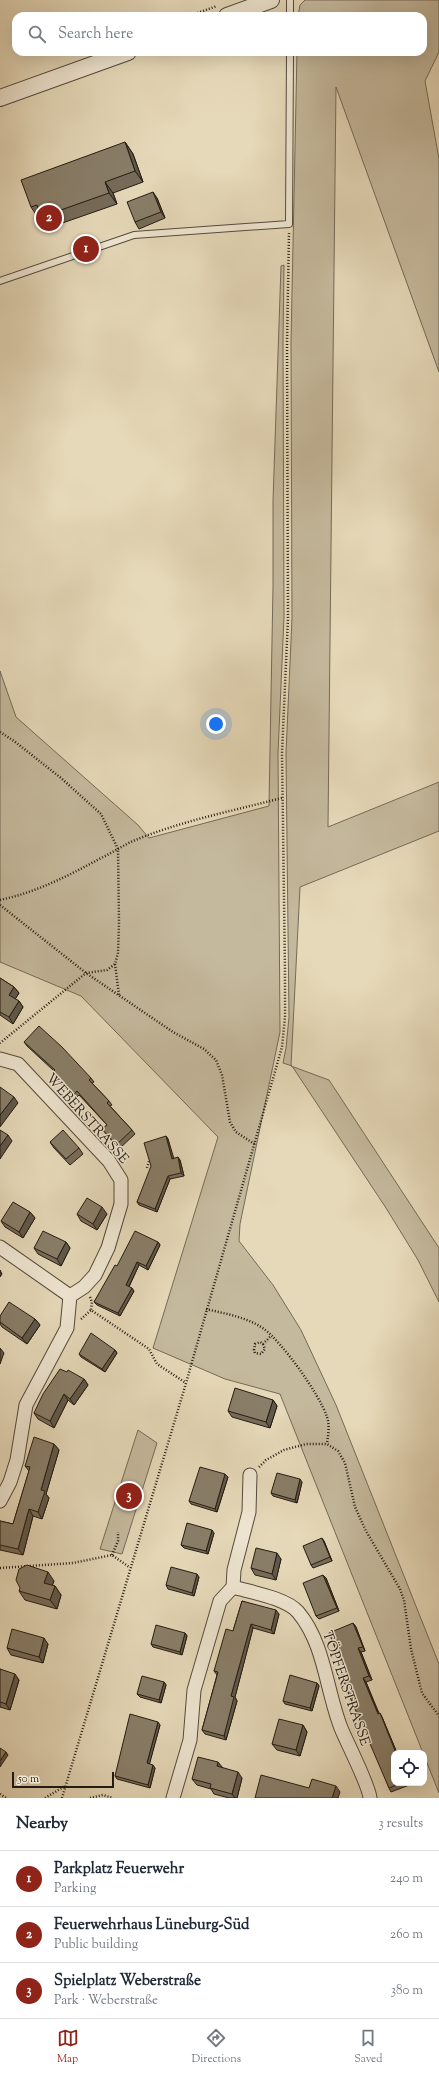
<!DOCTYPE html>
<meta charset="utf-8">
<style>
:root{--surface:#fff;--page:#f6f6f7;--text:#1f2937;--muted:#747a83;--line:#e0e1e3;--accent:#8f2418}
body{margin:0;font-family:"Sorts Mill Goudy",serif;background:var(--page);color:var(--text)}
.controls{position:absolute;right:12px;bottom:12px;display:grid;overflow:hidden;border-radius:8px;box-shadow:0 4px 16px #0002}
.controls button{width:36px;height:36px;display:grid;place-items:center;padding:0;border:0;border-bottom:1px solid var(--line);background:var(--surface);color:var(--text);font:20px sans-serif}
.scale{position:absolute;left:12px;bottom:10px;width:102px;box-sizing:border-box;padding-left:4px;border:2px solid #241b12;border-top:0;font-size:11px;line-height:14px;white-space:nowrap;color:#241b12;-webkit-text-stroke:3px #efe6d2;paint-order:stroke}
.you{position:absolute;left:216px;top:724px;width:14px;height:14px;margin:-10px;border:3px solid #fff;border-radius:50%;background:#1a73e8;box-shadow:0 0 0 6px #1a73e833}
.badge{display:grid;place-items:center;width:26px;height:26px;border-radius:50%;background:var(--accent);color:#fff;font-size:13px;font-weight:700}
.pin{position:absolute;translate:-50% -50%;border:2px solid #fff;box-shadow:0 1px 4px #0006}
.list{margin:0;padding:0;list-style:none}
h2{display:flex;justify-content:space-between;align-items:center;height:52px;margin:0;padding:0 16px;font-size:17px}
h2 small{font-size:13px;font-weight:400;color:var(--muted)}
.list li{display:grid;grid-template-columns:26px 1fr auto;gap:12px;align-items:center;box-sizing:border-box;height:56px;padding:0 16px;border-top:1px solid var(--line)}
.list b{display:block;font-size:15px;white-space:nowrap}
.list p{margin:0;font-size:13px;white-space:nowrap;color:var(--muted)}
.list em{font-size:13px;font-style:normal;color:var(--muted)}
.icon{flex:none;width:22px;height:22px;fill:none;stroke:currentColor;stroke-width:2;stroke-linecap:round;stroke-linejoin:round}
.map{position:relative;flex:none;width:439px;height:1798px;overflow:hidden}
.search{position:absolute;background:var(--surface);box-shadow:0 4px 16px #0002;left:12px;right:12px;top:12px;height:44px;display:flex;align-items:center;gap:10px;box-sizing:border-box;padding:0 14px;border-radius:12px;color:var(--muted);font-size:15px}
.sheet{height:220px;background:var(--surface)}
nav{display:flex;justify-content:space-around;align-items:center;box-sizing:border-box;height:56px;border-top:1px solid var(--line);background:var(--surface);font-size:11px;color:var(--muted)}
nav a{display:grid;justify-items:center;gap:2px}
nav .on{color:var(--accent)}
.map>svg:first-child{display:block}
.green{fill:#c5b99d;stroke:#746a58}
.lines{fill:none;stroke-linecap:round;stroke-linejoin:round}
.service-casing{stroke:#544a3c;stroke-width:8}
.minor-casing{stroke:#544a3c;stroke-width:15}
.tertiary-casing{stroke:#544a3c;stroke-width:18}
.path{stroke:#241b12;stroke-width:2.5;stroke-dasharray:1 2;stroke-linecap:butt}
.service{stroke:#efe6d2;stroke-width:6}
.minor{stroke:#efe6d2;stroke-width:13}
.tertiary{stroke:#efe6d2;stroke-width:16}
.wall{fill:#766c5a;stroke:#241b12}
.shaded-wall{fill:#60584a;stroke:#241b12}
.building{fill:#897e69;stroke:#241b12}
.labels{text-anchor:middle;stroke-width:3;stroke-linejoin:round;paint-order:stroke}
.street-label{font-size:14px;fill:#241b12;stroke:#efe6d2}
</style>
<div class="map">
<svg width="439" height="1798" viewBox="0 0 439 1798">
<rect width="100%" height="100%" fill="#e6d9b9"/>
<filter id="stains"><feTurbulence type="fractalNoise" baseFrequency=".005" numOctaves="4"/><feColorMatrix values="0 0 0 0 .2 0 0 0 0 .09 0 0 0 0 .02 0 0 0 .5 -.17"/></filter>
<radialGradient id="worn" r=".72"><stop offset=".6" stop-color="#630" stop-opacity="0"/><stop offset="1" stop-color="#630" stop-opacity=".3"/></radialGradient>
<g class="green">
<polygon points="305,0 439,0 439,52 425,81 439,159 439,372 336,87 328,827 439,782 439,831 300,887 291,1066 329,1080 439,1248 439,1302 418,1260 386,1208 292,1066 283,1063 286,1048 289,1017 286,753 292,618 291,342 297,52 423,52 423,16 298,16 300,5"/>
<polygon points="284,265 283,342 284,617 278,753 280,1032 240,1224 239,1241 273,1285 301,1330 336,1405 439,1664 439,1793 280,1394 225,1379 153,1348 218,1137 81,996 0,962 0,671 16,717 138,825 149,838 269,806 273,587 273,501 281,266"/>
<polygon points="138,1430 157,1443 122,1554 100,1549"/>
</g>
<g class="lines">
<defs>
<g id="service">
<polyline points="290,16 290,0"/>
<polyline points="0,281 134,235 289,224 290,52"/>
</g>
<g id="minor">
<polyline points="0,1059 18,1064 109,1161 121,1180 121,1204 108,1248 95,1275 84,1287 70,1296 67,1328 26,1405 17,1460 10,1482 0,1501"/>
<polyline points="0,1247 70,1296"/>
<path d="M233,1587C250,1592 286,1598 298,1612C325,1644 326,1690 341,1728C347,1743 369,1785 370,1798"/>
<polyline points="173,1798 190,1740 194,1690 220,1601 233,1587 234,1570 249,1512 250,1475"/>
</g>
<g id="tertiary">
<polyline points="227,16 271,0"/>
<polyline points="0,98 128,52"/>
</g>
</defs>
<use href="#service" class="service-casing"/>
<use href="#minor" class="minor-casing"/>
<use href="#tertiary" class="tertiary-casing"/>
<g class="path">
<polyline points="189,16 217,6"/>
<polyline points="0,732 14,741 61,778 101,814 118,849 119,923 118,953 115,964 107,970 86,973 0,1043"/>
<path d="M0,900C37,892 68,876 101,858C112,853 122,846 133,841C181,821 232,811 282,798"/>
<polyline points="0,905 86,973 173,1032 204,1049 216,1060 222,1075 230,1122 236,1132 256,1145"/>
<polyline points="115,964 119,995"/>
<polyline points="147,1168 150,1158"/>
<polyline points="90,1297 92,1302 91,1310"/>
<path d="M206,1309C226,1314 247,1317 264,1329C282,1342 320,1395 327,1417C330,1426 328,1435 327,1444"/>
<polyline points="81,1319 91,1310 149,1349 157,1364 186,1383"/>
<polyline points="263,1344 265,1349 261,1354 255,1353 254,1350 255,1344 260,1342 263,1344 271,1336"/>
<polyline points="259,1467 266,1460 284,1450 306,1444 327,1444 338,1451 345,1463 355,1507 366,1531 400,1589 404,1600 411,1649 422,1693 439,1716"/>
<polyline points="112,1555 118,1541 118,1532"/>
<polyline points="0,1568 73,1563 112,1555 129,1567"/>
<polyline points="0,1794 6,1798"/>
<polyline points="45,1798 65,1786"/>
<polyline points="62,1798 186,1383 282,1047 285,1017 285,973 282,753 288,618 287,342 289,233"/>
<polyline points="90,1798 103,1795 113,1798"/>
</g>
<use href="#service" class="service"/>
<use href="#minor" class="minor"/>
<use href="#tertiary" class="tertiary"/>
</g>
<g class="wall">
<polygon points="125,142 133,154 143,182 113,193 117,204 48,228 41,218 39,219 31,207"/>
<polygon points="157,198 165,218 139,229 135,222"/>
<polygon points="0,978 14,987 19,993 15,999 19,1001 23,1007 13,1024 0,1015"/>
<polygon points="24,1042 91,1078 94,1082 92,1083 109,1101 112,1105 110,1106 132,1130 135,1134 119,1149 102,1129 107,1125 79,1095 75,1099 54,1076 52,1073 54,1071 27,1046"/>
<polygon points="166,1136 168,1139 173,1158 180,1160 184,1176 170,1179 157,1212 139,1205 137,1202"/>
<polygon points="50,1142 79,1148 83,1154 70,1165 54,1148"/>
<polygon points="30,1212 35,1218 23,1238 5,1227 1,1221"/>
<polygon points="77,1214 107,1214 97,1230 81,1221"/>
<polygon points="66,1242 70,1248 61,1266 38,1254 34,1248"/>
<polygon points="158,1242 160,1245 148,1270 139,1265 129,1287 134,1291 120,1316 97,1305 94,1302 117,1266"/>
<polygon points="0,1316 35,1319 40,1325 27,1344 2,1327 0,1324"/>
<polygon points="115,1350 117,1353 105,1372 81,1357 79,1354"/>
<polygon points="84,1379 88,1385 74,1405 68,1400 54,1428 38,1419 34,1413"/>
<polygon points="273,1400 277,1406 270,1428 232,1417 228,1411"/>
<polygon points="54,1444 59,1450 46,1494 49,1498 42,1519 33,1516 23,1555 0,1550 0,1521 13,1524 29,1471 25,1466"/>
<polygon points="228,1477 217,1512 191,1504 189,1501"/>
<polygon points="302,1482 297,1503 273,1496 271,1493"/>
<polygon points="214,1533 208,1554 184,1548 181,1545"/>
<polygon points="324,1541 332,1561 313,1568 311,1565"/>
<polygon points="281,1559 276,1580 255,1575 251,1568"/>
<polygon points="323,1575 326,1578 339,1611 319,1619 316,1616"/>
<polygon points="199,1577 194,1596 168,1589 166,1585"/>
<polygon points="54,1581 52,1585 55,1586 61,1595 57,1609 25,1600 19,1591"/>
<polygon points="242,1601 279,1614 274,1634 253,1628 235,1697 237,1701 226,1740 205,1734 202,1730 217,1675 214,1671 233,1631"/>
<polygon points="353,1623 356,1627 365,1651 361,1652 372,1680 366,1682 379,1713 382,1717 397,1753 394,1753 394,1783 411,1783 412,1784 391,1792 389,1788 345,1672"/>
<polygon points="185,1633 187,1636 182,1655 153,1647 151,1644"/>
<polygon points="48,1644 43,1663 11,1655 7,1648"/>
<polygon points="0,1669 19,1680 10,1710 0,1707"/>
<polygon points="164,1682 166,1685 161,1703 140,1697 137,1694"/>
<polygon points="317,1683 319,1686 312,1711 285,1704 283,1701"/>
<polygon points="160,1725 149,1764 155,1768 150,1788 117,1779 115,1776"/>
<polygon points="303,1725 307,1732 300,1756 277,1750 272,1744"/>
<polygon points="222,1768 242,1778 237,1798 229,1798 214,1794 211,1789 197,1785 192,1779"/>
</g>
<g class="shaded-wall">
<polygon points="125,142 133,154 143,182 135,171"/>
<polygon points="105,182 113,193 117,204 109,193"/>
<polygon points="153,192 157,198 165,218 161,212"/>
<polygon points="14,987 19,993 14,1001 9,995"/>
<polygon points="19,1001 23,1007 13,1024 9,1017"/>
<polygon points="14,1097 18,1103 0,1127 0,1115"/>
<polygon points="8,1135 12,1141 0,1159 0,1146"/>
<polygon points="166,1136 168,1139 175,1162 172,1159"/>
<polygon points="178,1157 180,1160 184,1176 181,1173"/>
<polygon points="168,1176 170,1179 157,1212 155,1209"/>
<polygon points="102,1207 107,1214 97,1230 93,1224"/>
<polygon points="30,1212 35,1218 23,1238 19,1232"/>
<polygon points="66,1242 70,1248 61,1266 57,1259"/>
<polygon points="158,1242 160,1245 148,1270 146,1266"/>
<polygon points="137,1262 139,1265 128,1288 126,1285"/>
<polygon points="0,1270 2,1274 0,1277"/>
<polygon points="132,1288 134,1291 120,1316 118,1313"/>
<polygon points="35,1319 40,1325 27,1344 22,1338"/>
<polygon points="0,1348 4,1353 0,1364"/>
<polygon points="115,1350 117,1353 105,1372 102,1369"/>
<polygon points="84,1379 88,1385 74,1405 70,1399"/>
<polygon points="64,1394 68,1400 54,1428 50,1421"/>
<polygon points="273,1400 277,1406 270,1428 266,1422"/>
<polygon points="54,1444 59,1450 46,1494 49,1498 42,1519 38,1512 41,1490"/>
<polygon points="225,1474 228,1477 217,1512 215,1509"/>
<polygon points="300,1479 302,1482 297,1503 295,1500"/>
<polygon points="29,1509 33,1516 23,1555 18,1549"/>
<polygon points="212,1530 214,1533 208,1554 206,1551"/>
<polygon points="322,1538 324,1541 332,1561 330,1557"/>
<polygon points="277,1553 281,1559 276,1580 272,1574"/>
<polygon points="48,1572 54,1581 50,1592 44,1583"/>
<polygon points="197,1574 199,1577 194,1596 192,1593"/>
<polygon points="323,1575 326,1578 339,1611 337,1608"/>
<polygon points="55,1586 61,1595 57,1609 50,1600"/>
<polygon points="276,1610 279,1614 274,1634 271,1630"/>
<polygon points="353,1623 356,1627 365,1651 363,1647"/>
<polygon points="251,1624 253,1628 235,1697 237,1701 226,1740 224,1736 231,1696"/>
<polygon points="185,1633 187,1636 182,1655 180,1652"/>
<polygon points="44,1638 48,1644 43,1663 39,1657"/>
<polygon points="358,1648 361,1652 372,1680 369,1676"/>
<polygon points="15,1674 19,1680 10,1710 6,1704"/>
<polygon points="363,1678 366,1682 380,1718 378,1714"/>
<polygon points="164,1682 166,1685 161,1703 159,1700"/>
<polygon points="317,1683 319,1686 312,1711 310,1708"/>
<polygon points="380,1713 382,1717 397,1753 396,1753"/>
<polygon points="158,1722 160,1725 149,1766 147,1763"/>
<polygon points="303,1725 307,1732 300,1756 296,1750"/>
<polygon points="6,1752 8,1755 0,1767 0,1761"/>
<polygon points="218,1762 223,1768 217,1766"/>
<polygon points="153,1765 155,1768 150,1788 148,1785"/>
<polygon points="238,1772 242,1778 237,1798 235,1798 232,1794"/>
<polygon points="336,1786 340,1792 338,1798 332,1798"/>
</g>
<g class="building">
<polygon points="125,142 135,171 105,182 109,193 41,217 37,205 31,207 21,180"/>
<polygon points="153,192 161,212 135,222 127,202"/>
<polygon points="0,978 14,987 9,995 19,1001 9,1017 0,1012"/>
<polygon points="39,1026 62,1047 91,1078 89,1080 109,1101 107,1103 132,1130 116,1145 102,1129 107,1125 77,1091 73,1095 52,1073 55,1070 24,1042"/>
<polygon points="0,1087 14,1097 0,1115"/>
<polygon points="0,1130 8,1135 0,1146"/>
<polygon points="63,1130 79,1148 66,1159 50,1142"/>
<polygon points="166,1136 172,1159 178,1157 181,1173 168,1176 155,1209 137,1202 151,1166 144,1143"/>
<polygon points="87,1198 102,1207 93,1224 77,1214"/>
<polygon points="13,1202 30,1212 19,1232 1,1221"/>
<polygon points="43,1231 66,1242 57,1259 34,1248"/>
<polygon points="135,1231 158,1242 146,1266 137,1262 126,1285 132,1288 118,1313 94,1302 115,1265 117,1266"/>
<polygon points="9,1302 35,1319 22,1338 0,1322 0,1316"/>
<polygon points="91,1333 115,1350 102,1369 79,1354"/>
<polygon points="60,1369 67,1372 68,1370 84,1379 70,1399 64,1394 50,1421 34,1413 43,1394"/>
<polygon points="235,1388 273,1400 266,1422 228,1411"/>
<polygon points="34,1437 54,1444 41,1490 45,1491 38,1512 29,1509 18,1549 0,1545 0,1521 13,1524 30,1467 25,1466"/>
<polygon points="200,1467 225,1474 215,1509 189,1501"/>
<polygon points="277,1473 300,1479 295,1500 271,1493"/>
<polygon points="187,1523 212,1530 206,1551 181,1545"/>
<polygon points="322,1538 330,1557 311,1565 303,1546"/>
<polygon points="256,1548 277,1553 272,1574 251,1568"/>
<polygon points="27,1565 48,1572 44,1583 55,1586 50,1600 19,1591 20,1588 16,1580 19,1569"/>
<polygon points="171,1567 197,1574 192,1593 166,1585"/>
<polygon points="323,1575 337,1608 316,1616 303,1583"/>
<polygon points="242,1601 276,1610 271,1630 251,1624 231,1696 234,1697 224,1736 202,1730 218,1672 214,1671 226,1629 233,1631"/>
<polygon points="353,1623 363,1647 358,1648 369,1676 363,1678 378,1714 380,1713 396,1753 394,1753 394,1783 401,1783 389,1788 340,1674 345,1672 329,1633"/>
<polygon points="156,1625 185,1633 180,1652 151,1644"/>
<polygon points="12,1629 44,1638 39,1657 7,1648"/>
<polygon points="0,1669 15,1674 6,1704 0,1702"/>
<polygon points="290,1675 317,1683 310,1708 283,1701"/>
<polygon points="142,1676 164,1682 159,1700 137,1694"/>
<polygon points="130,1714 158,1722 147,1763 153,1765 148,1785 115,1776"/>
<polygon points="279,1719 303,1725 296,1750 272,1744"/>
<polygon points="0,1748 6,1752 0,1761"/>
<polygon points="198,1757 218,1762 217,1766 238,1772 232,1794 210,1788 211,1784 192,1779"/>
<polygon points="261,1775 309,1788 312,1779 336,1786 332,1798 255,1798"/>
</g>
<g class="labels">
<g class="street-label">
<text transform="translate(88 1118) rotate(48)" y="5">WEBERSTRASSE</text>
<text transform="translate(347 1688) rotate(71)" y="5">TÖPFERSTRASSE</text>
</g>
</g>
<rect width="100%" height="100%" filter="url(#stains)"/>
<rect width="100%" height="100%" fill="url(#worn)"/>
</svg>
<div class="controls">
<button><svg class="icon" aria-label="locate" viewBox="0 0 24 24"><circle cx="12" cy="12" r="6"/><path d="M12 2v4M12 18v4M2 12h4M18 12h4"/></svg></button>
</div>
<div class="scale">50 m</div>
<div class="you"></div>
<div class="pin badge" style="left:86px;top:249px">1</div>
<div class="pin badge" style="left:49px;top:218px">2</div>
<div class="pin badge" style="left:129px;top:1496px">3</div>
<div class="search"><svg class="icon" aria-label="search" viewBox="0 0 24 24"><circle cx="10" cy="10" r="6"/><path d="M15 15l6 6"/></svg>Search here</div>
</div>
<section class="sheet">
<h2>Nearby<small>3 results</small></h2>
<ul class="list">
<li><span class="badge">1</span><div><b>Parkplatz Feuerwehr</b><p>Parking</p></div><em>240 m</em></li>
<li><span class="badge">2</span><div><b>Feuerwehrhaus Lüneburg-Süd</b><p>Public building</p></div><em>260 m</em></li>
<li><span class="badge">3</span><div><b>Spielplatz Weberstraße</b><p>Park · Weberstraße</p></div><em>380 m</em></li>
</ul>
</section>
<nav>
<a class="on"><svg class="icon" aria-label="map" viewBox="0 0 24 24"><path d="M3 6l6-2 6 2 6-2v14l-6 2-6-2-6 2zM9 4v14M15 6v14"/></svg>Map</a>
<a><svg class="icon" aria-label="directions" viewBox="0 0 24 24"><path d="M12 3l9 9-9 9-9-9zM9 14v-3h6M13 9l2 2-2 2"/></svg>Directions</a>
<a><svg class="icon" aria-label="saved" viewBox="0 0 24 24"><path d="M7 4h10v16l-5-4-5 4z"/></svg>Saved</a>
</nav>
